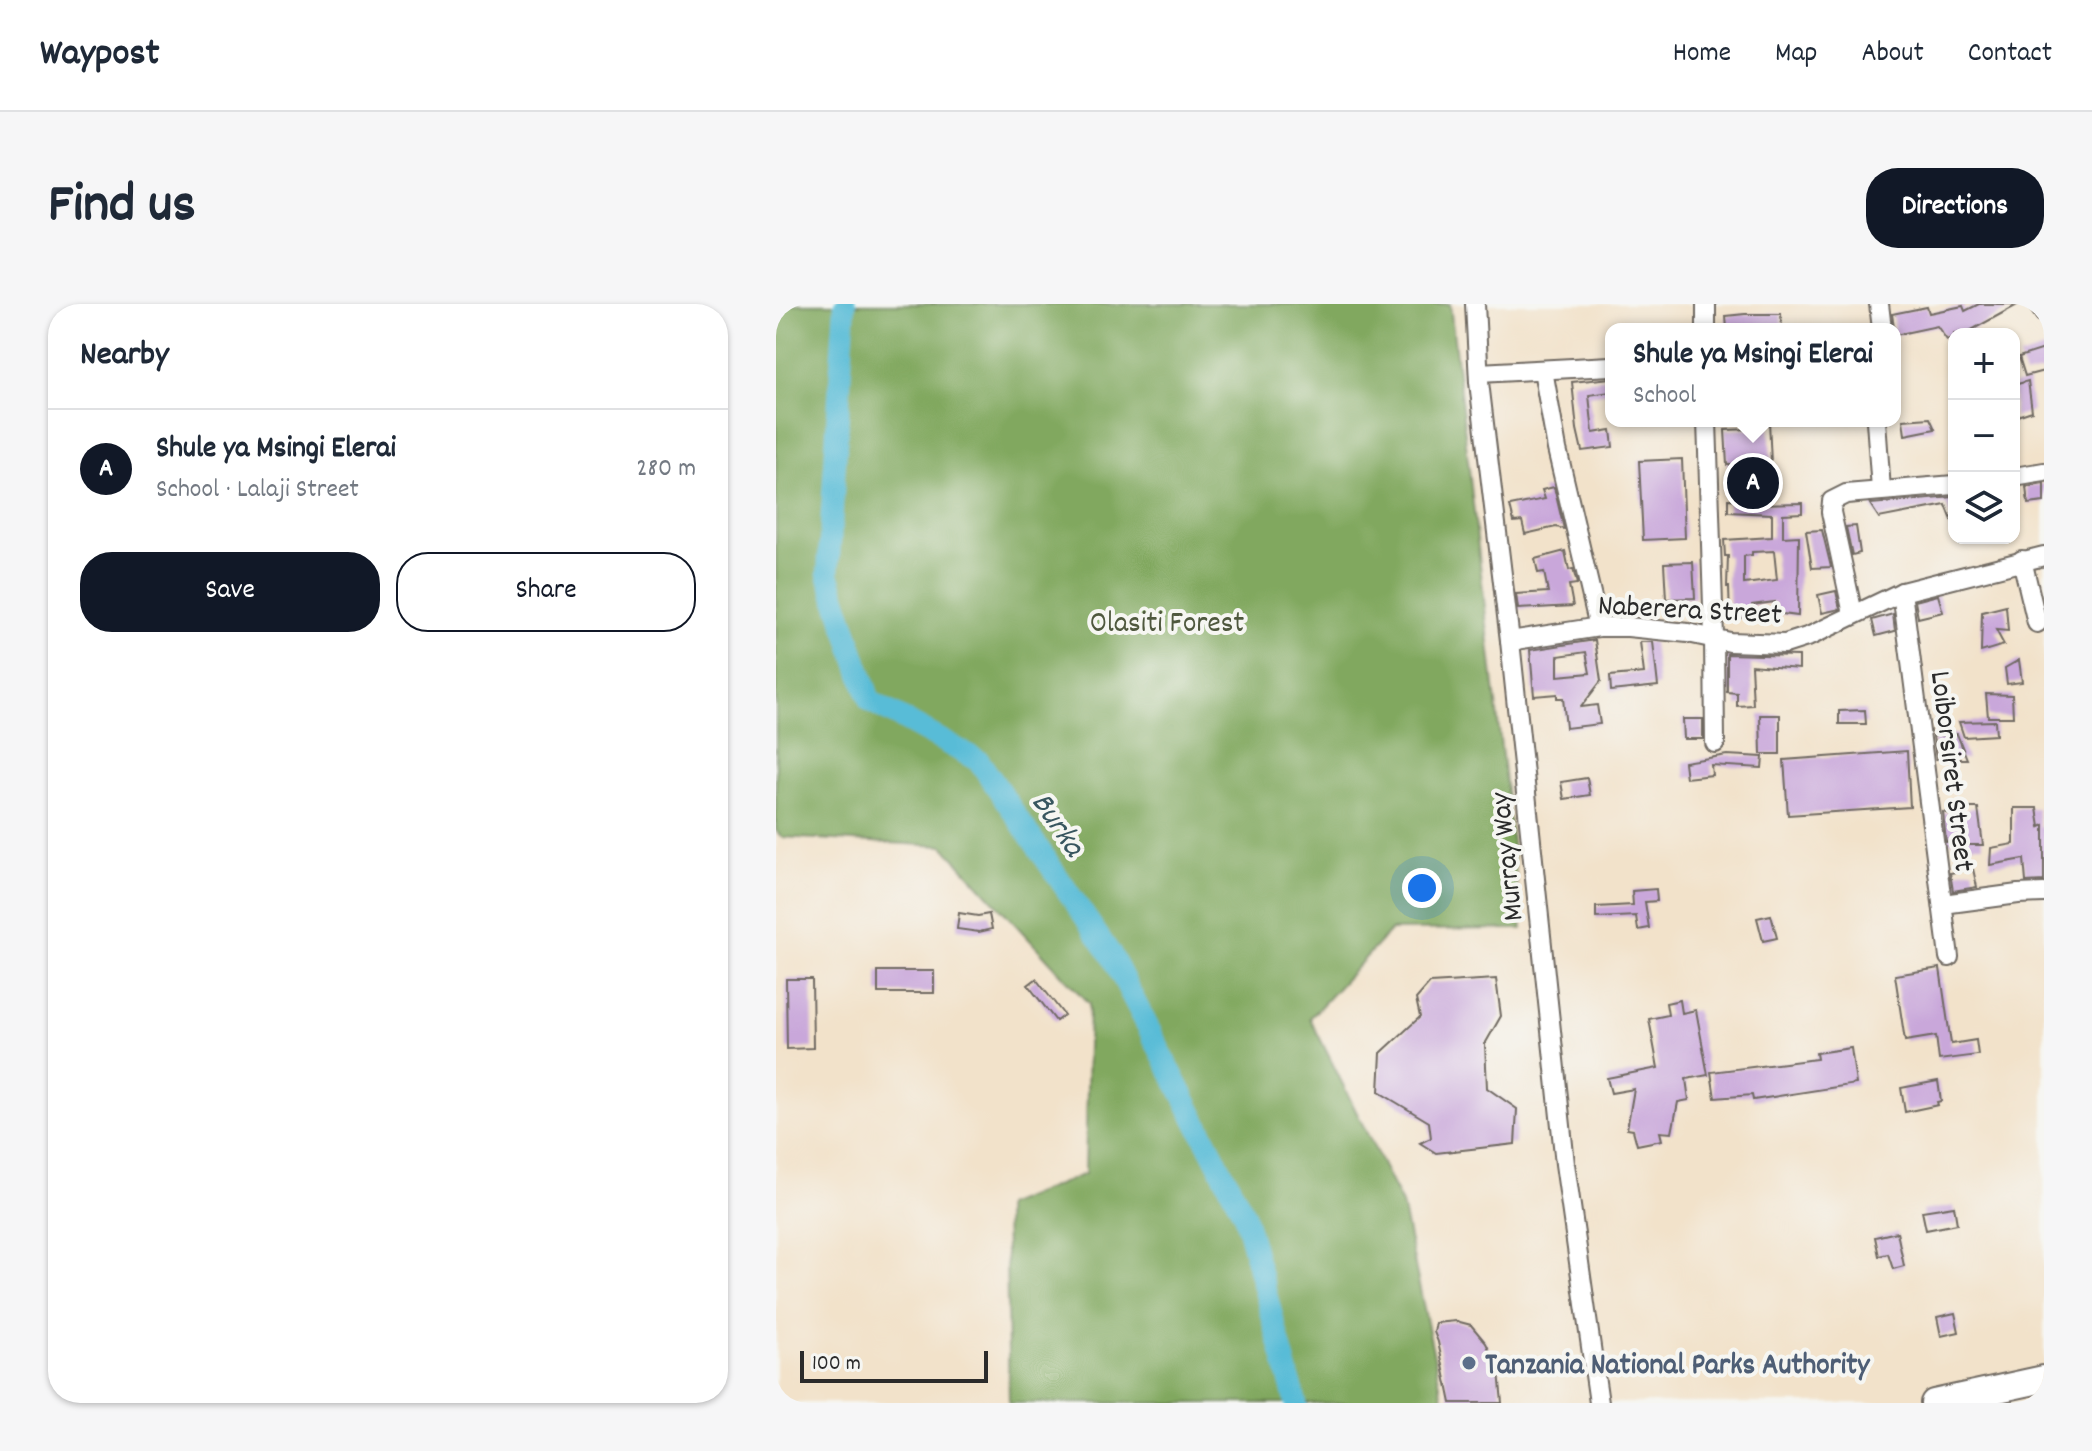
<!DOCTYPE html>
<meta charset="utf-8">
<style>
:root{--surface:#fff;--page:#f6f6f7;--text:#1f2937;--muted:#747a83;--line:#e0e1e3;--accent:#111827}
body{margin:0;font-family:Dekko,sans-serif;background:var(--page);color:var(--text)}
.controls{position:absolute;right:24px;top:24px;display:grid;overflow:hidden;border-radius:16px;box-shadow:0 2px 6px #0004}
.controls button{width:72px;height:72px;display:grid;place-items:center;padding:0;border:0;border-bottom:2px solid var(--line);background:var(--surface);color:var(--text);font:40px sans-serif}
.scale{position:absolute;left:24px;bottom:20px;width:188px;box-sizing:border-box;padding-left:8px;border:4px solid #2b2b2b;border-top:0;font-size:22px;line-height:28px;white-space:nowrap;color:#2b2b2b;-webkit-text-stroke:6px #f6f6f2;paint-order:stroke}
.you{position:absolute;left:646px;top:584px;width:28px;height:28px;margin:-20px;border:6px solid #fff;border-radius:50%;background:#1a73e8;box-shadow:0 0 0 12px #1a73e833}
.badge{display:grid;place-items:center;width:52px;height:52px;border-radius:50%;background:var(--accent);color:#fff;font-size:26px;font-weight:700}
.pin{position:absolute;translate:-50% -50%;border:4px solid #fff;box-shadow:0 2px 8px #0006}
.popup{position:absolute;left:829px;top:19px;width:296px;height:104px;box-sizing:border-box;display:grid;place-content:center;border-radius:16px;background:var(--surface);filter:drop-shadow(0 2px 6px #0005);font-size:26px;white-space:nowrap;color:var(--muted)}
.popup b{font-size:30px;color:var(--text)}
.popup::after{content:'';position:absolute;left:50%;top:100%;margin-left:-16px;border:16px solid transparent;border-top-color:var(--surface)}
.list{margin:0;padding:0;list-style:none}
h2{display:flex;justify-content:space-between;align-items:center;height:104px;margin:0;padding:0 32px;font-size:34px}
h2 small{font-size:26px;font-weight:400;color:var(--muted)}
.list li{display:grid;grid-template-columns:52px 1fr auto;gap:24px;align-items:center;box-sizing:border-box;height:120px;padding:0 32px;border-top:2px solid var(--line)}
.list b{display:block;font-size:30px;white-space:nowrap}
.list p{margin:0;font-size:26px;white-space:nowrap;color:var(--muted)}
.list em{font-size:26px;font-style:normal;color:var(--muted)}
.actions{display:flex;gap:16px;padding:24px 32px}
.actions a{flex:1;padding:18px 0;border:2px solid var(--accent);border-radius:32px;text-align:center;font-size:28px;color:var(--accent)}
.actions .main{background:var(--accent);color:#fff}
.icon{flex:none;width:44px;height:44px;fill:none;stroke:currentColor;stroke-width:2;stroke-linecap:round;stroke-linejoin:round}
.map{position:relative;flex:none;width:1268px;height:1099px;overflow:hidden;border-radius:32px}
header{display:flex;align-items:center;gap:48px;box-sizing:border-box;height:112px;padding:0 40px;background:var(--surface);border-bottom:2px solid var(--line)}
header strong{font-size:38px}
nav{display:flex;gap:44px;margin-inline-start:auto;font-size:28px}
.intro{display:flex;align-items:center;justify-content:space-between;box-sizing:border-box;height:192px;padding:0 48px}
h1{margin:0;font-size:56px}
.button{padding:20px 36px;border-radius:32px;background:var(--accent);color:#fff;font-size:28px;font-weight:700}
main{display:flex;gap:48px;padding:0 48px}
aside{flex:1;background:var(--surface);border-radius:32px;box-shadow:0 2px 6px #0004}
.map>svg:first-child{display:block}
.forest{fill:#81a85f;stroke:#566a45;stroke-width:2}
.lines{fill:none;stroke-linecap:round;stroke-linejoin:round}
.river{stroke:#58bcd7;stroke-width:22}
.building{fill:#c9a7da;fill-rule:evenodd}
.minor-casing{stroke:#716b63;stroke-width:22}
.highway-casing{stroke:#716b63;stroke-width:30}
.minor{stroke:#fff;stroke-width:18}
.highway{stroke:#fff;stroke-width:26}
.service-dot{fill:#5c6f8a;stroke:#f6f6f2;stroke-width:3}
.labels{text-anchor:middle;stroke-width:8;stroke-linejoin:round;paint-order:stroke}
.street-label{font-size:30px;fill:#2b2b2b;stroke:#f6f6f2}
.park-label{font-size:30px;fill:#4f583e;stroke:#f6f6f2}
.service-label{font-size:30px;font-weight:bold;fill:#4e5e75;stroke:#f6f6f2;text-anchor:start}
.water-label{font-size:32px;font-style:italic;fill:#38565f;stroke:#f6f6f2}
</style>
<header>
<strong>Waypost</strong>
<nav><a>Home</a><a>Map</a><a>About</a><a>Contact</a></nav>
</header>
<div class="intro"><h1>Find us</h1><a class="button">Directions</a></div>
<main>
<aside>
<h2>Nearby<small></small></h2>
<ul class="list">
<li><span class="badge">A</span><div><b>Shule ya Msingi Elerai</b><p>School · Lalaji Street</p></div><em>280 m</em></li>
</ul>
<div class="actions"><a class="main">Save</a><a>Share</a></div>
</aside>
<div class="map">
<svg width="1268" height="1099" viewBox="0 0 1268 1099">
<rect width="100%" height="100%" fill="#f6f6f2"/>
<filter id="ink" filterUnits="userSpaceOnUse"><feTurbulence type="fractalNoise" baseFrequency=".0125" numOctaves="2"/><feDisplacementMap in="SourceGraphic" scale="16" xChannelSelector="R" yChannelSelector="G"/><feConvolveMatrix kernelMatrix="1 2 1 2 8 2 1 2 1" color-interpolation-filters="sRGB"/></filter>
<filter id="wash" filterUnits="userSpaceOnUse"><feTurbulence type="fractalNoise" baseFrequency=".006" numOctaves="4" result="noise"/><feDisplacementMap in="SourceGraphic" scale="32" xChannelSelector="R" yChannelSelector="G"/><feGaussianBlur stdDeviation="1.8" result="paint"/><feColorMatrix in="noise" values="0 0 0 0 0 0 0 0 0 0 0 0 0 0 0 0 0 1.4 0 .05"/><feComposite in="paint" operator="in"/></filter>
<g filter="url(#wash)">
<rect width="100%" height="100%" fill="#f2e2ca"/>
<polygon class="forest" points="0,0 674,0 746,625 615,626 534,714 626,900 668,1099 233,1099 229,902 309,870 313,700 167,542 5,533 0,526"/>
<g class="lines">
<polyline class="river" points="69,0 52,270 94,397 203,457 335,651 468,910 520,1099"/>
</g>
<g id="blocks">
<g class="building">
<polygon points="1203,0 1243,0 1192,28 1178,30 1178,33 1171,36 1161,22 1119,31 1116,10 1151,3 1153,9 1187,2 1189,7"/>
<polygon points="969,10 1005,10 1006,25 951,25 950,12"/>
<polygon points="1268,45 1268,67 1249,72 1243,53"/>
<polygon points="835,74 835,88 813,91 817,129 835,126 837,143 806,147 801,125 796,78"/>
<polygon points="1252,77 1256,107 1238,113 1238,81"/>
<polygon points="1154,114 1159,125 1129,131 1127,116"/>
<polygon points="975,117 993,117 995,159 951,161 949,126 975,125"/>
<polygon points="906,155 909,234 867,236 863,157"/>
<polygon points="1268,180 1268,198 1252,200 1250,183"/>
<polygon points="778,183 788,225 780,223 749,230 746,217 738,218 734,202 769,195 766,186"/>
<polygon points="1178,193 1177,219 1170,201 1103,214 1094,200"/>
<path d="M952,195L984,197V200L1026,199V209L1007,210V233L1023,232L1022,312L999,309V298L976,301V313L954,314L953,283H951L952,252H949L948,236L996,233V210L952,208ZM998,247L1001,276L968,280V252L976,251V248Z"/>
<polygon points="1080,222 1084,249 1076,251 1070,223"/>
<polygon points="1046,226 1055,263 1036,264 1030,227"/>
<polygon points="789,247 793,266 797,265 801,280 793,281 797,302 742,305 740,290 772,288 768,268 762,269 759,255"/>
<polygon points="917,258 919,294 890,295 888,259"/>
<polygon points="1060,287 1064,305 1046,309 1042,291"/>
<polygon points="1162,291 1167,308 1142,314 1139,297"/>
<polygon points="1230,302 1232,327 1220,326 1228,341 1205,348 1206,308"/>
<polygon points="1117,310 1119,327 1100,332 1096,316"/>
<path d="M819,336L825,377L805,403L821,401L824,420L790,424L787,394H781V390L758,392L754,346ZM810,348L814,369L782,372V352Z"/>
<polygon points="864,338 877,338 882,382 835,387 834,372 868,369"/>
<polygon points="951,350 1023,352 1023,365 975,361 977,401 961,402 961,389 951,388"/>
<polygon points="1243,356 1246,378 1231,380 1229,364"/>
<polygon points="1210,390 1236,391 1237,413 1212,413"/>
<polygon points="1089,406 1090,420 1063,420 1063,407"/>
<polygon points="984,411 1004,411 1004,450 985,450"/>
<polygon points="907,415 927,415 927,435 908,435"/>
<polygon points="1219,417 1220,431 1188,433 1183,418"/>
<polygon points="1181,430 1191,455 1160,455 1157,432"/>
<polygon points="1131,447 1134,503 1012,511 1008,456"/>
<polygon points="951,451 987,453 986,464 935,461 936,471 910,474 908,458"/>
<polygon points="811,474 814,491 788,495 785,478"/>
<polygon points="1195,504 1202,504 1207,541 1191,541 1191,537 1170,538 1167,508 1182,512"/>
<polygon points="1238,504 1261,504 1264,523 1268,521 1268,577 1250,578 1248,555 1214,561 1215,544 1238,540"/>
<polygon points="1197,565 1201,583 1177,587 1174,569"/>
<polygon points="880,585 881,597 869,598 873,624 862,626 860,612 820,614 820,603 857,601 856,587"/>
<polygon points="183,609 202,612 213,610 216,625 203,628 181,625"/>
<polygon points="995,611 1001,634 987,637 981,614"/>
<polygon points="1164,664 1175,740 1200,736 1202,751 1163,756 1160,732 1129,737 1119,671"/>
<rect x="102" y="667" width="56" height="22"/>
<polygon points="10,675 36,675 37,744 11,745"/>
<polygon points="260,675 288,711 280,717 252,681"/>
<polygon points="720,675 725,712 709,740 711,784 741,805 739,840 660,849 644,839 655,834 653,818 603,788 605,749 644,713 640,695 654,679"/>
<polygon points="904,696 906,709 920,706 932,771 910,775 913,796 902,798 896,829 884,828 886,836 861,841 857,826 851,825 858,785 835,789 831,774 882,764 873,715 892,711 890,699"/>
<polygon points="1075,744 1080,780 977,796 976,791 939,794 935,768 1041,755 1040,749"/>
<polygon points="1162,777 1165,797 1161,798 1162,801 1129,808 1125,784"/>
<polygon points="1178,902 1181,920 1150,926 1146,907"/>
<polygon points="1121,928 1128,962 1117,965 1112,950 1103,952 1099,933"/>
<polygon points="1179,1009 1183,1028 1165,1032 1161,1013"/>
<polygon points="680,1017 695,1021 710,1039 723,1067 726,1099 675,1099 662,1038 658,1028 660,1019"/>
</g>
</g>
</g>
<g filter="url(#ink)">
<use href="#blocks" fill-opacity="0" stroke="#716b63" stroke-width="2"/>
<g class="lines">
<defs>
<g id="minor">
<polyline points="699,0 703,78 734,337 789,860 823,1099"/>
<polyline points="930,0 930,25"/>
<polyline points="1103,0 1106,25"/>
<polyline points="1262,0 1268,9"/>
<polyline points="767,66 781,145 823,323"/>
<polyline points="703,69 835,62"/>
<polyline points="931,117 938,333 939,439"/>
<polyline points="1100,117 1105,186"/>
<polyline points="1238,173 1268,168"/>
<polyline points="1246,256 1261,319"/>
<polyline points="1126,288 1173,653"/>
<polyline points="1077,310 1055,208 1056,197 1070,190 1178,181"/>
<polyline points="734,337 823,323 852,323 912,329 954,338 1009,340 1034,332 1126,288 1268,252"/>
<polyline points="1167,600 1242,590 1268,589"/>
</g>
<polyline id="highway" points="1158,1099 1268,1075"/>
</defs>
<use href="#minor" class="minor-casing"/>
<use href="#highway" class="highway-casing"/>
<use href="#minor" class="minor"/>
<use href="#highway" class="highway"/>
</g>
</g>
<circle class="service-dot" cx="693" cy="1059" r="8"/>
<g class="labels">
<g class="street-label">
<text transform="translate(914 304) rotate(3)" y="10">Naberera Street</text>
<text transform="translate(1178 467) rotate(83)" y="10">Loiborsiret Street</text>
<text transform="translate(729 553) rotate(-96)" y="10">Murray Way</text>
</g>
<g class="park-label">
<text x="391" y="327">Olasiti Forest</text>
</g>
<g class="service-label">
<text x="709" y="1069">Tanzania National Parks Authority</text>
</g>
<g class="water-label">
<text transform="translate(284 519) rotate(56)" y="11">Burka</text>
</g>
</g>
</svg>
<div class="controls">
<button>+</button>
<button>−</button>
<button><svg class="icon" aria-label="layers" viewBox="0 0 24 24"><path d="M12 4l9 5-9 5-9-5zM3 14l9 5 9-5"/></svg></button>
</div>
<div class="scale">100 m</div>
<div class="you"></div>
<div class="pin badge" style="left:977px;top:179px">A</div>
<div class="popup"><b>Shule ya Msingi Elerai</b>School</div>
</div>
</main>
